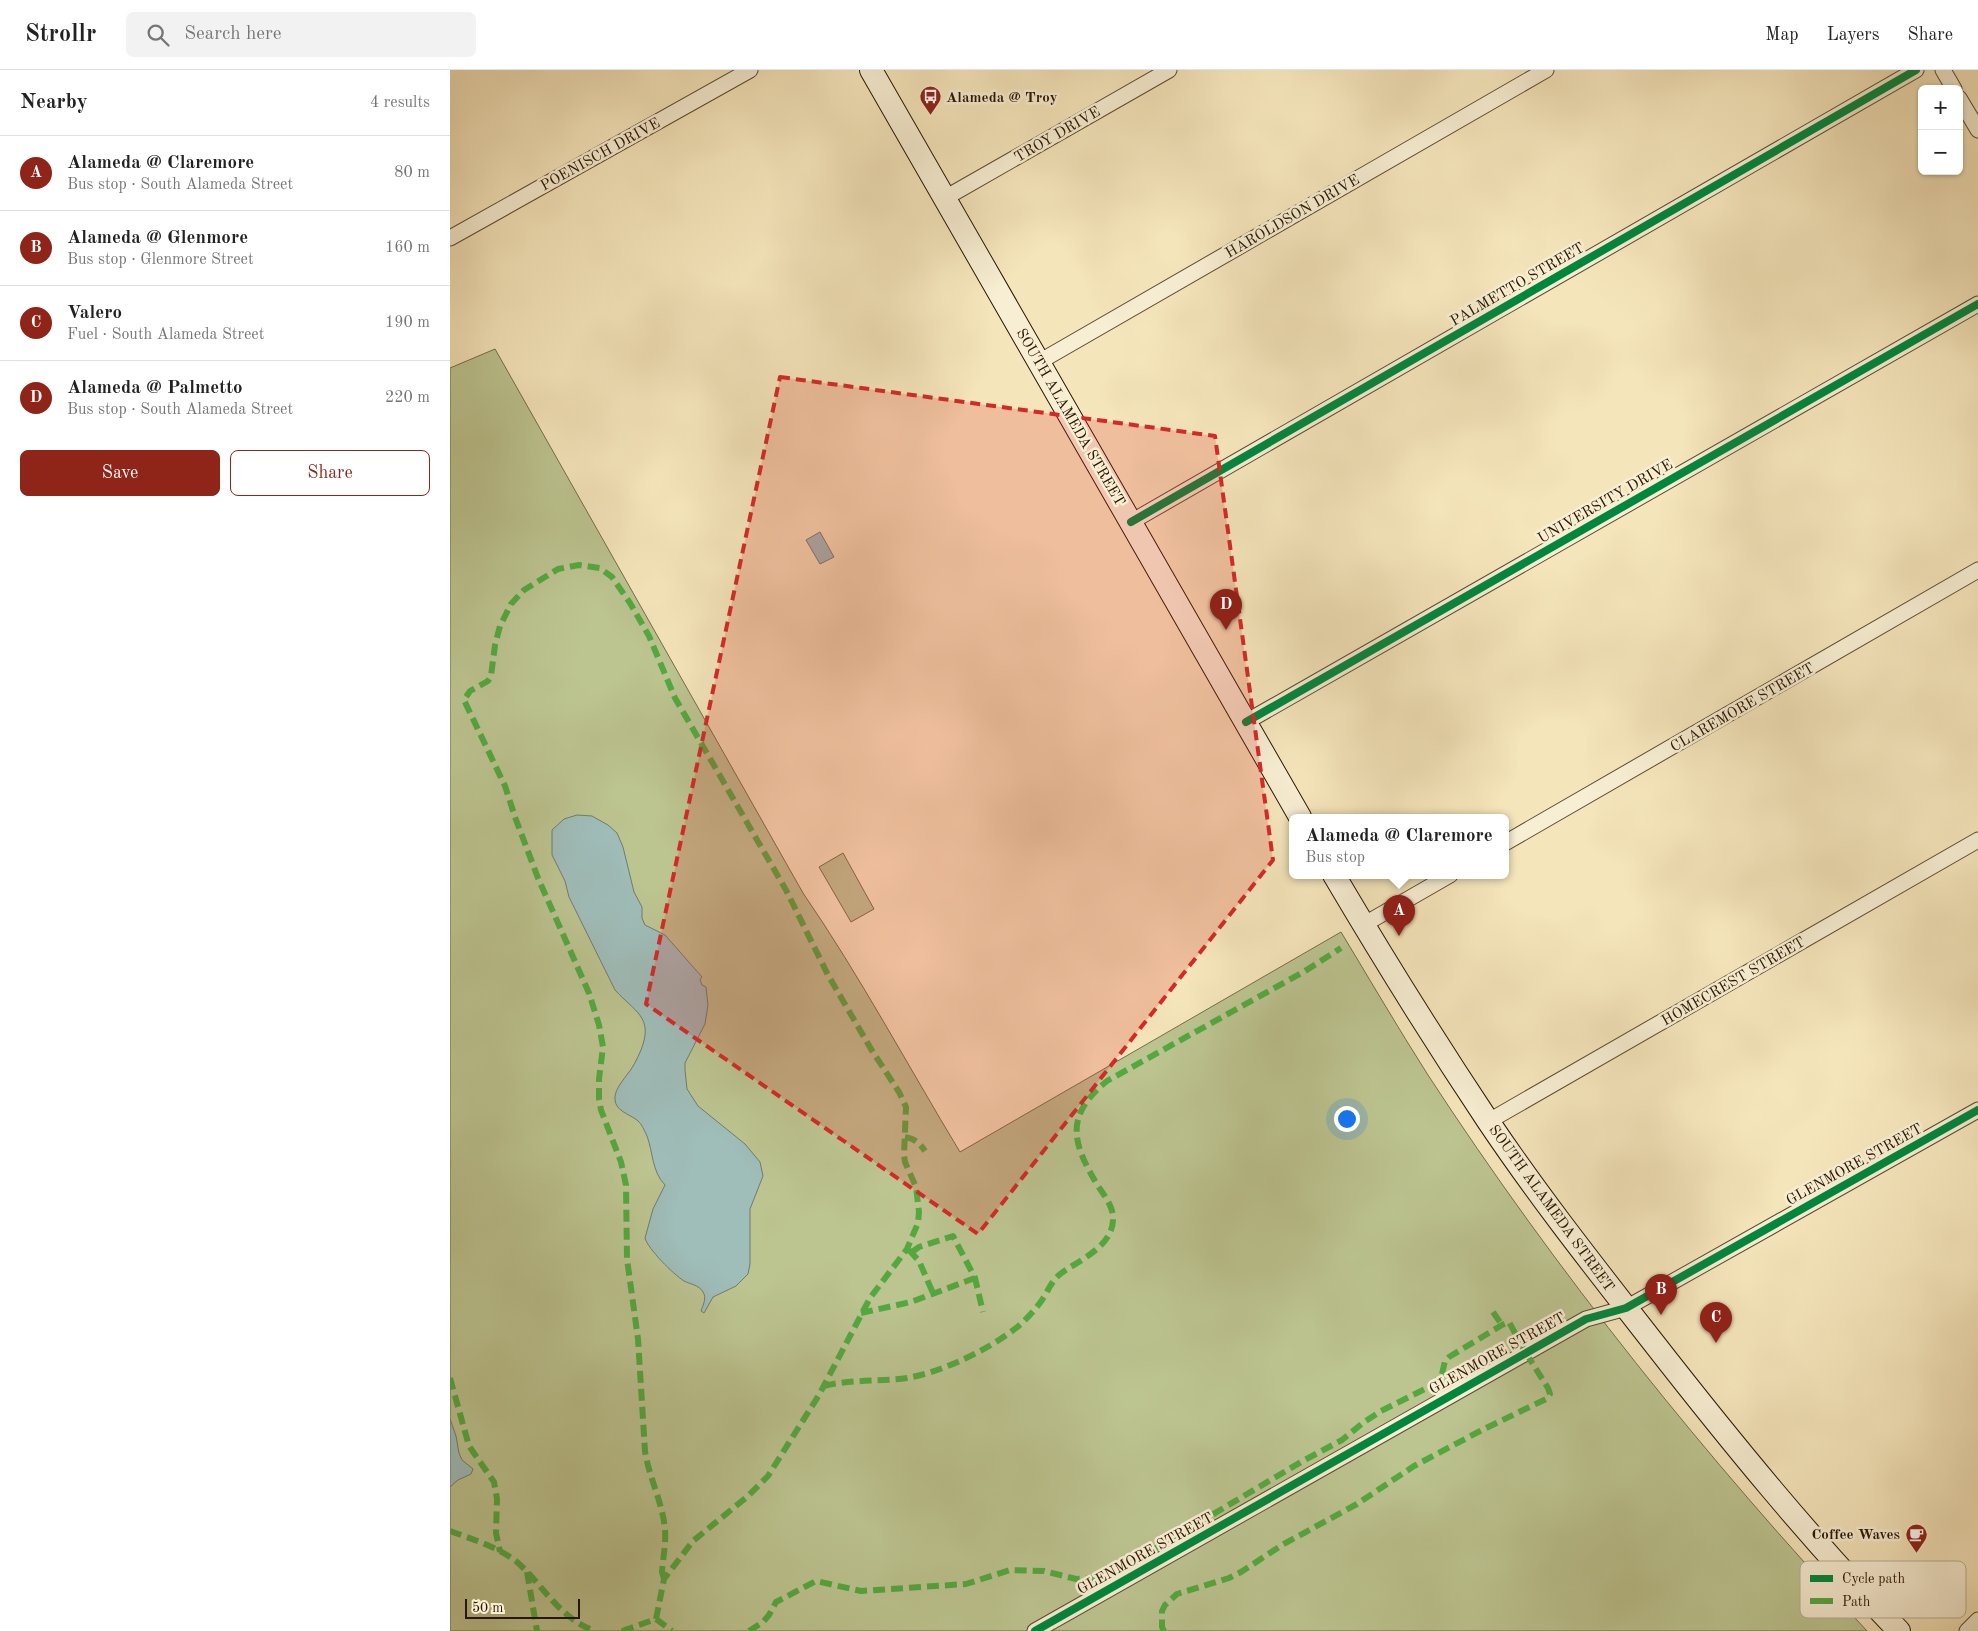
<!DOCTYPE html>
<meta charset="utf-8">
<style>
:root{--surface:#fff;--page:#f2f2f2;--text:#222;--muted:#767676;--line:#e0e0e0;--accent:#8f2418}
body{margin:0;font-family:"Old Standard TT",serif;background:var(--page);color:var(--text)}
.controls{position:absolute;right:15px;top:15px;display:grid;overflow:hidden;border-radius:8px;box-shadow:0 1px 4px #0004}
.controls button{width:45px;height:45px;display:grid;place-items:center;padding:0;border:0;border-bottom:1px solid var(--line);background:var(--surface);color:var(--text);font:25px sans-serif}
.scale{position:absolute;left:15px;bottom:12px;width:115px;box-sizing:border-box;padding-left:5px;border:2px solid #291700;border-top:0;font-size:14px;line-height:18px;white-space:nowrap;color:#291700;-webkit-text-stroke:4px #f8eed3;paint-order:stroke}
.you{position:absolute;left:896px;top:1048px;width:18px;height:18px;margin:-12px;border:4px solid #fff;border-radius:50%;background:#1a73e8;box-shadow:0 0 0 8px #1a73e833}
.badge{display:grid;place-items:center;width:32px;height:32px;border-radius:50%;background:var(--accent);color:#fff;font-size:16px;font-weight:700}
.pin{position:absolute;translate:-50% -41px;filter:drop-shadow(0 1px 2px #0008)}
.pin::after{content:'';position:absolute;top:26px;width:18px;height:15px;background:inherit;clip-path:polygon(0 0,100% 0,50% 100%)}
.popup{position:absolute;left:839px;top:744px;width:220px;height:65px;box-sizing:border-box;display:grid;place-content:center;border-radius:8px;background:var(--surface);filter:drop-shadow(0 1px 4px #0005);font-size:16px;white-space:nowrap;color:var(--muted)}
.popup b{font-size:19px;color:var(--text)}
.popup::after{content:'';position:absolute;left:50%;top:100%;margin-left:-10px;border:10px solid transparent;border-top-color:var(--surface)}
.list{margin:0;padding:0;list-style:none}
h2{display:flex;justify-content:space-between;align-items:center;height:65px;margin:0;padding:0 20px;font-size:21px}
h2 small{font-size:16px;font-weight:400;color:var(--muted)}
.list li{display:grid;grid-template-columns:32px 1fr auto;gap:15px;align-items:center;box-sizing:border-box;height:75px;padding:0 20px;border-top:1px solid var(--line)}
.list b{display:block;font-size:19px;white-space:nowrap}
.list p{margin:0;font-size:16px;white-space:nowrap;color:var(--muted)}
.list em{font-size:16px;font-style:normal;color:var(--muted)}
.actions{display:flex;gap:10px;padding:15px 20px}
.actions a{flex:1;padding:11px 0;border:1px solid var(--accent);border-radius:8px;text-align:center;font-size:18px;color:var(--accent)}
.actions .main{background:var(--accent);color:#fff}
.icon{flex:none;width:28px;height:28px;fill:none;stroke:currentColor;stroke-width:2;stroke-linecap:round;stroke-linejoin:round}
.map{position:relative;flex:none;width:1528px;height:1561px;overflow:hidden}
header{display:flex;align-items:center;gap:30px;box-sizing:border-box;height:70px;padding:0 25px;background:var(--surface);border-bottom:1px solid var(--line)}
header strong{font-size:24px}
nav{display:flex;gap:28px;margin-inline-start:auto;font-size:18px}
.search{width:350px;height:45px;background:var(--page);display:flex;align-items:center;gap:12px;box-sizing:border-box;padding:0 18px;border-radius:8px;color:var(--muted);font-size:19px}
main{display:flex}
aside{flex:1;background:var(--surface)}
.map>svg:first-child{display:block}
.green{fill:#bcc490;stroke:#726e48}
.water{fill:#9fbdb9;stroke:#707b6f}
.lines{fill:none;stroke-linecap:round;stroke-linejoin:round}
.street-casing{stroke:#5c4a2f;stroke-width:17}
.secondary-casing{stroke:#291700;stroke-width:24}
.street{stroke:#f8eed3;stroke-width:15}
.secondary{stroke:#f8eed3;stroke-width:22}
.quiet{stroke:#53a940;stroke-width:6;stroke-dasharray:12 6;stroke-linecap:butt}
.cycleway-casing{stroke:#f8eed3;stroke-width:11}
.cycleway{stroke:#00873e;stroke-width:8}
.marked{fill:#d62828;fill-opacity:0.2;stroke:#d62828;stroke-width:4;stroke-dasharray:10 6;stroke-linejoin:round}
.labels{text-anchor:middle;stroke-width:5;stroke-linejoin:round;paint-order:stroke}
.poi-label{font-size:15px;font-weight:bold;fill:#291700;stroke:#f8eed3;text-anchor:start}
.street-label{font-size:15px;fill:#291700;stroke:#f8eed3}
.key{fill:#f8eed3;stroke:#baae94;stroke-width:1}
.key-label{font-size:14px;fill:#291700}
</style>
<header>
<strong>Strollr</strong>
<div class="search"><svg class="icon" aria-label="search" viewBox="0 0 24 24"><circle cx="10" cy="10" r="6"/><path d="M15 15l6 6"/></svg>Search here</div>
<nav><a>Map</a><a>Layers</a><a>Share</a></nav>
</header>
<main>
<aside>
<h2>Nearby<small>4 results</small></h2>
<ul class="list">
<li><span class="badge">A</span><div><b>Alameda @ Claremore</b><p>Bus stop · South Alameda Street</p></div><em>80 m</em></li>
<li><span class="badge">B</span><div><b>Alameda @ Glenmore</b><p>Bus stop · Glenmore Street</p></div><em>160 m</em></li>
<li><span class="badge">C</span><div><b>Valero</b><p>Fuel · South Alameda Street</p></div><em>190 m</em></li>
<li><span class="badge">D</span><div><b>Alameda @ Palmetto</b><p>Bus stop · South Alameda Street</p></div><em>220 m</em></li>
</ul>
<div class="actions"><a class="main">Save</a><a>Share</a></div>
</aside>
<div class="map">
<svg width="1528" height="1561" viewBox="0 0 1528 1561">
<rect width="100%" height="100%" fill="#f5e5bb"/>
<filter id="stains"><feTurbulence type="fractalNoise" baseFrequency=".004" numOctaves="4"/><feColorMatrix values="0 0 0 0 .2 0 0 0 0 .09 0 0 0 0 .02 0 0 0 .5 -.17"/></filter>
<radialGradient id="worn" r=".72"><stop offset=".6" stop-color="#630" stop-opacity="0"/><stop offset="1" stop-color="#630" stop-opacity=".3"/></radialGradient>
<g class="green">
<path d="M45,279L353,823C410,906 458,996 510,1082L891,862C920,910 948,958 978,1005C1107,1203 1256,1388 1417,1561H0V298Z"/>
<polygon points="393,783 424,839 401,852 369,797"/>
</g>
<g class="water">
<polygon points="370,462 384,487 370,494 356,470"/>
<path d="M127,745L142,746L158,755L167,763L173,777L184,822L192,837V848L195,855L215,865L252,907L250,910L252,915L256,917L258,935L255,954L235,993V1000L237,1019L248,1036L295,1074L310,1092L313,1106L300,1139V1194L298,1204L286,1216L263,1227L254,1243L251,1241C253,1235 257,1228 253,1222C249,1215 240,1214 234,1211C223,1204 198,1179 195,1168L203,1139L215,1115C202,1102 203,1082 197,1066C194,1060 192,1054 187,1050C179,1044 166,1041 165,1030C164,1021 171,1013 176,1006C183,998 187,989 191,980C204,947 185,942 165,920L119,827L115,811L102,785V760L114,749Z"/>
<polygon points="0,1349 6,1366 9,1383 12,1390 23,1399 21,1404 8,1410 0,1417"/>
</g>
<g class="lines">
<defs>
<g id="street">
<polyline points="1493,0 1504,19"/>
<polyline points="1509,28 1528,60"/>
<polyline points="495,128 719,0"/>
<polyline points="0,168 300,0"/>
<polyline points="589,292 1096,0"/>
<polyline points="681,452 1466,0"/>
<polyline points="796,652 1528,234"/>
<polyline points="1055,773 1528,500"/>
<polyline points="913,855 1000,805"/>
<polyline points="1039,1051 1528,770"/>
<polyline points="585,1561 1136,1249 1176,1238 1528,1040"/>
<polyline points="1517,1561 1528,1550"/>
</g>
<g id="secondary">
<polyline points="421,0 850,747"/>
<path d="M884,805C933,888 984,970 1038,1051C1089,1127 1146,1199 1203,1272C1281,1372 1361,1470 1449,1561"/>
</g>
</defs>
<use href="#street" class="street-casing"/>
<use href="#secondary" class="secondary-casing"/>
<use href="#street" class="street"/>
<use href="#secondary" class="secondary"/>
<g class="quiet">
<path d="M455,1067C465,1069 469,1072 475,1081"/>
<polyline points="459,1180 469,1191 483,1223"/>
<polyline points="462,1182 469,1177 503,1166 525,1208 533,1242"/>
<polyline points="1043,1242 1052,1255"/>
<polyline points="411,1243 461,1232 525,1208"/>
<polyline points="0,1308 19,1376 44,1412 47,1429 46,1463 50,1482"/>
<path d="M374,1316C401,1309 429,1312 457,1308C492,1302 538,1280 566,1258C576,1250 585,1240 592,1230C598,1221 601,1212 609,1205C628,1190 665,1177 663,1146C662,1135 654,1125 648,1116C622,1073 614,1046 657,1011L855,901L891,878"/>
<path d="M0,1461C22,1469 48,1477 67,1492C93,1515 110,1549 145,1561"/>
<polyline points="77,1502 87,1561"/>
<path d="M206,1549L214,1509L243,1471L298,1426L318,1406L369,1325L420,1228L457,1179L468,1153L469,1142L466,1117L455,1092L454,1085L456,1037L449,1022L421,979L378,905L336,820L225,628L199,566L180,533L162,507L150,498L129,495L108,499L74,520L61,534L50,556L45,575L41,606L38,611L20,621L14,630L55,716L65,747L88,808L139,923L149,955L153,977L149,1009V1029L151,1040L171,1092L176,1115L177,1189L188,1269L195,1381C199,1408 213,1433 215,1460C216,1474 213,1488 212,1502L214,1509"/>
<polyline points="206,1549 222,1561"/>
<polyline points="172,1561 206,1549"/>
<polyline points="299,1561 313,1552 319,1545 326,1532 366,1511 411,1521 516,1514 560,1500 594,1501 626,1509 651,1508 691,1487 851,1392 892,1370 914,1352 931,1341 983,1315 992,1304 995,1291 999,1287 1052,1255 1059,1252 1073,1278"/>
<polyline points="714,1561 712,1557 712,1541 715,1535 727,1524 779,1508 791,1502 832,1475 907,1434 964,1396 1032,1360 1096,1329 1100,1324 1098,1318 1079,1288"/>
</g>
<defs>
<g id="cycleway">
<polyline points="681,452 1466,0"/>
<polyline points="796,652 1528,234"/>
<polyline points="585,1561 1136,1249 1176,1238 1528,1040"/>
</g>
</defs>
<use href="#cycleway" class="cycleway-casing"/>
<use href="#cycleway" class="cycleway"/>
</g>
<path class="marked" d="M330,307L765,366L823,790L528,1164L196,934Z"/>
<defs>
<symbol id="bus-pin" viewBox="-11 -11 22 30"><path d="M0 17L-7.5 6A9.5 9.5 0 1 1 7.5 6Z" fill="#8f2418" stroke="#f8eed3"/><path d="M-5-6H5V4H4V6H2V4H-2V6H-4V4H-5ZM-3.5-4V0h7V-4ZM-3.5 1.2v1.5H-2V1.2ZM2 1.2v1.5H3.5V1.2Z" fill="#fff"/></symbol>
<symbol id="cafe-pin" viewBox="-11 -11 22 30"><path d="M0 17L-7.5 6A9.5 9.5 0 1 1 7.5 6Z" fill="#8f2418" stroke="#f8eed3"/><path d="M-5.5-4.5H6V0H3Q3 3.5 0 3.5H-2.5Q-5.5 3.5-5.5 0ZM3-3.2v2h1.7v-2ZM-6 4.5H4V6H-6Z" fill="#fff"/></symbol>
</defs>
<g fill-rule="evenodd">
<use href="#bus-pin" x="468" y="14" width="25" height="34"/>
<use href="#cafe-pin" x="1454" y="1452" width="25" height="34"/>
</g>
<g class="labels">
<g class="poi-label">
<text x="496" y="32">Alameda @ Troy</text>
<text x="1450" y="1469" text-anchor="end">Coffee Waves</text>
</g>
<g class="street-label">
<text transform="translate(607 64) rotate(-30)" y="5">TROY DRIVE</text>
<text transform="translate(150 84) rotate(-29)" y="5">POENISCH DRIVE</text>
<text transform="translate(842 146) rotate(-30)" y="5">HAROLDSON DRIVE</text>
<text transform="translate(1067 214) rotate(-30)" y="5">PALMETTO STREET</text>
<text transform="translate(621 347) rotate(60)" y="5">SOUTH ALAMEDA STREET</text>
<text transform="translate(1155 431) rotate(-30)" y="5">UNIVERSITY DRIVE</text>
<text transform="translate(1292 637) rotate(-30)" y="5">CLAREMORE STREET</text>
<text transform="translate(1283 911) rotate(-30)" y="5">HOMECREST STREET</text>
<text transform="translate(1404 1094) rotate(-29)" y="5">GLENMORE STREET</text>
<text transform="translate(1102 1138) rotate(54)" y="5">SOUTH ALAMEDA STREET</text>
<text transform="translate(1047 1283) rotate(-29)" y="5">GLENMORE STREET</text>
<text transform="translate(695 1483) rotate(-29)" y="5">GLENMORE STREET</text>
</g>
</g>
<rect x="1350" y="1491" width="166" height="57" rx="8" class="key"/>
<rect x="1360" y="1505" width="23" height="7" fill="#00873e"/>
<rect x="1360" y="1528" width="23" height="6" fill="#53a940"/>
<g class="key-label">
<text x="1392" y="1513">Cycle path</text>
<text x="1392" y="1536">Path</text>
</g>
<rect width="100%" height="100%" filter="url(#stains)"/>
<rect width="100%" height="100%" fill="url(#worn)"/>
</svg>
<div class="controls">
<button>+</button>
<button>−</button>
</div>
<div class="scale">50 m</div>
<div class="you"></div>
<div class="pin badge" style="left:949px;top:866px">A</div>
<div class="popup"><b>Alameda @ Claremore</b>Bus stop</div>
<div class="pin badge" style="left:1211px;top:1245px">B</div>
<div class="pin badge" style="left:1266px;top:1273px">C</div>
<div class="pin badge" style="left:776px;top:560px">D</div>
</div>
</main>
